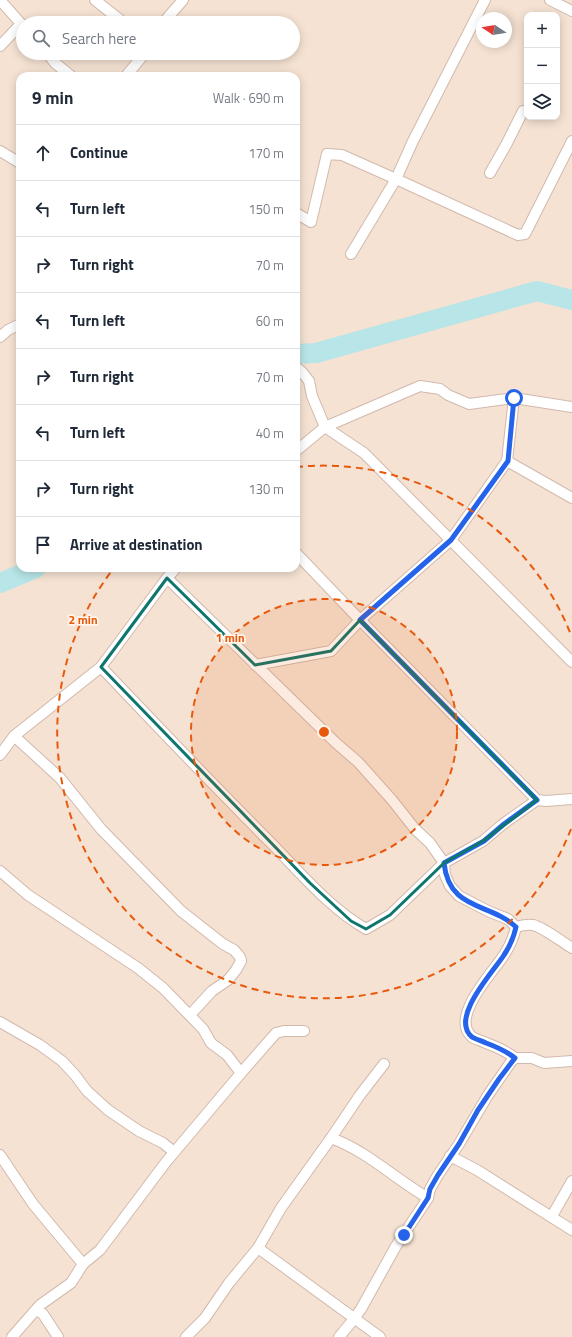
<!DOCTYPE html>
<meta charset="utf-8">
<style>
:root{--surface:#fff;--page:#f6f6f7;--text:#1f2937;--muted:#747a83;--line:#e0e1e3}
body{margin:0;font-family:"Titillium Web",sans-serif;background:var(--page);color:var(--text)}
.controls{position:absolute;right:12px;top:12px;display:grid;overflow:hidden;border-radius:8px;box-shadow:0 2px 10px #0003}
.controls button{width:36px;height:36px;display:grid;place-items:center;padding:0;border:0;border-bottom:1px solid var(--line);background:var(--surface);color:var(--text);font:20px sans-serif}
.compass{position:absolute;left:476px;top:12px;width:36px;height:36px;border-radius:50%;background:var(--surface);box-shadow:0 2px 10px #0003;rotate:282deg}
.stop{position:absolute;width:12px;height:12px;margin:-9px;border:3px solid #2563eb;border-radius:50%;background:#fff}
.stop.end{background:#2563eb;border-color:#fff;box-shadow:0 1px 4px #0008}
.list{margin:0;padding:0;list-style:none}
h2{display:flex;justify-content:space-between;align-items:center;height:52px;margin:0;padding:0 16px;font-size:17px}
h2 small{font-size:13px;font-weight:400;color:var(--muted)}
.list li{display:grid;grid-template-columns:26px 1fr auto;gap:12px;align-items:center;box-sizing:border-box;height:56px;padding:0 16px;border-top:1px solid var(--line)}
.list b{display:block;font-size:15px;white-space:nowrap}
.list em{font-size:13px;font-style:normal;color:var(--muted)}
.icon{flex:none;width:22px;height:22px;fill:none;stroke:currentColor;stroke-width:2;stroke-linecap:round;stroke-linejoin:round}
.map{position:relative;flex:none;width:572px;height:1337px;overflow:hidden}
.search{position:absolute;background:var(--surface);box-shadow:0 2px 10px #0003;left:16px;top:16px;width:284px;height:44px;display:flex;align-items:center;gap:10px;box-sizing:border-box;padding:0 14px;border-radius:22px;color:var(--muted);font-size:15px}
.panel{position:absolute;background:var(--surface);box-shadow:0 2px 10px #0003;left:16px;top:72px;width:284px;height:500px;border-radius:12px}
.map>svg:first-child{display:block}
.residential{fill:#f5e2d2;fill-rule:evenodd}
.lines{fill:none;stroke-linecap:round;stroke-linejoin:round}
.river{stroke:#b8e5e7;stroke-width:20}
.street-casing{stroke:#d1b9ad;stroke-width:12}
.street{stroke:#fff;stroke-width:10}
.route{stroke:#2563eb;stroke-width:5}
.marked{fill:none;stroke:#0f766e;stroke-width:3;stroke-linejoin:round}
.ring{fill:none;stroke:#e8590c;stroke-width:2;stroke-dasharray:7 5}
.centre{fill:#e8590c;stroke:#fff5eb;stroke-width:2}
.ring-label{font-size:12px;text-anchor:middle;font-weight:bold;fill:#e8590c;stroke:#fff5eb;stroke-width:3.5;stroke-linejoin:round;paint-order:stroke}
</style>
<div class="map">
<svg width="572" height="1337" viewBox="0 0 572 1337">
<rect width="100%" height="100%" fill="#fdf1e4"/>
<path class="residential" d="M0,0H572V1337H0ZM527,15H557V117H527ZM482,18H506V42H482ZM23,23H293V53H23ZM20,76H296V568H20Z"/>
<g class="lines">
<g class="river">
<polyline points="296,354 316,353 537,291 572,300"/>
<polyline points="0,583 36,568"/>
</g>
<defs>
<g id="street">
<polyline points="0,0 23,26"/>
<polyline points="95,0 124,23"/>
<polyline points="485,0 413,141 396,179 518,235 525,234 572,141"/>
<polyline points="550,0 572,11"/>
<polyline points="163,23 183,0"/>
<polyline points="0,46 21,24"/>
<polyline points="47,53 55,63 71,76"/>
<polyline points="126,76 145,53"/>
<polyline points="0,151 20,163"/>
<polyline points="490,173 506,145 523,111"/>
<polyline points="296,213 311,222 327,154 342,155 396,179 351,254"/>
<polyline points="0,337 8,330 20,324"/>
<polyline points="296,367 302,372 309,381 312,396 325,427 364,453 572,662"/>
<polyline points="296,451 325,427 420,386 440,389 448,395 469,404 514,398 572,407"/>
<polyline points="507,461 572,498"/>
<polyline points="296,553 360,620 537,800"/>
<polyline points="167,578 336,743 358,762 392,800 415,829 430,843 444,863 445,875 450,886 459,896 490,912 508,919 516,927"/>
<polyline points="255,665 331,651 360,620 451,540 507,461 514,398"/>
<path d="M101,667C158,727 215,787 274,846C302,875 331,909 366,929L390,915L444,863L483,841L503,824L537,800L546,801L572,799"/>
<polyline points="14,736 60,778 101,829 181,911 223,944 234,950 240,957 241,961 236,970 228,980 212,991 190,1015"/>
<polyline points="0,755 14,736 101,667 167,578 176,568"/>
<polyline points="0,871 28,895 138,968 163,988 203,1029 211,1043 227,1055 241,1073"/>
<path d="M516,927C522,925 527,924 533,925C543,927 562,942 572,948"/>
<polyline points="0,1022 40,1045 62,1061 75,1075 87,1091 108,1110 139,1131 163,1143 174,1152"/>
<path d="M515,1058C506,1051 497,1047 486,1043C482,1041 475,1039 472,1037C449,1017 494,971 504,955C510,946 514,936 516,927"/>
<path d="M331,1138C367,1151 395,1179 428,1198"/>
<polyline points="0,1155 33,1204 83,1264"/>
<polyline points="450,1156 477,1170 572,1230"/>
<polyline points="552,1216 572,1181"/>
<polyline points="258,1248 380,1337"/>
<polyline points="37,1310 43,1314 58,1337"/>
<polyline points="12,1337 40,1305 71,1283 83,1264 100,1250 166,1162 241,1073 276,1033 284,1031 304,1031"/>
<polyline points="186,1337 205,1318 229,1283 258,1248 281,1208 331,1138 360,1095 384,1064"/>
<polyline points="339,1337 354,1319 361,1309 396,1246 428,1198 430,1189 438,1175 459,1144 488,1095 511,1062 515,1058 532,1058 544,1063 572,1061"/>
</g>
</defs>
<use href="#street" class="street-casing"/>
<use href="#street" class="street"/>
</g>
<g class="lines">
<path class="route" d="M404,1235L428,1198L430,1189L438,1175L459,1144L478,1110L499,1079L515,1058C506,1051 497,1047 486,1043C482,1041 475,1039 472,1037C449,1018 494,971 504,955C510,946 514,936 516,927C489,902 449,911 444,863L484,841L504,824L537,800L360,620L451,540L508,461L514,398"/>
</g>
<path class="marked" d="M167,578L255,665L331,651L360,620L537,800L483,841L444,863L390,915L366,929L351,921L310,883L101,667Z"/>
<circle cx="324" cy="732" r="133" fill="#e8590c" fill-opacity=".12"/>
<g class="ring">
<circle cx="324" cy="732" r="133"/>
<path d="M571 829A266 266 0 1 1 114 568M296 467A266 266 0 0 1 571 635"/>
</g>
<circle cx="324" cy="732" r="6" class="centre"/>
<g class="ring-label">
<text x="83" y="624">2 min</text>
<text x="230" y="642">1 min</text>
</g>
</svg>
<div class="controls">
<button>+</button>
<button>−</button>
<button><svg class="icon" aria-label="layers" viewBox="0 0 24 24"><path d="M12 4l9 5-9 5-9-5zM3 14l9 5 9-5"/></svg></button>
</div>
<svg class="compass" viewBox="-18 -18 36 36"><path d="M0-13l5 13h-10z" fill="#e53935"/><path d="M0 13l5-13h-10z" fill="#747a83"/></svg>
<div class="stop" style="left:514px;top:398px"></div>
<div class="stop end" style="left:404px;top:1235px"></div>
<div class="search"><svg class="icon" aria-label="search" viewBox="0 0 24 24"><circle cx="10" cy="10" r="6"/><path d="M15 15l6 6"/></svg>Search here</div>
<section class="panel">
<h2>9 min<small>Walk · 690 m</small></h2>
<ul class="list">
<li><svg class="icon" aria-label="ahead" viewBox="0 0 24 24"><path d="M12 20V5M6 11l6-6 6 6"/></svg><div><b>Continue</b></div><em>170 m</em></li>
<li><svg class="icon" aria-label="left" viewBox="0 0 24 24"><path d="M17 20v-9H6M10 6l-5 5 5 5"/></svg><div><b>Turn left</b></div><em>150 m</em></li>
<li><svg class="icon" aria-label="right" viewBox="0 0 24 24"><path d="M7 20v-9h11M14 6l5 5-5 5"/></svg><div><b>Turn right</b></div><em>70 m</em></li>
<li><svg class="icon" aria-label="left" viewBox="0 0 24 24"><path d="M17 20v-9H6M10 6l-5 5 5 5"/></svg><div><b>Turn left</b></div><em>60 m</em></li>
<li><svg class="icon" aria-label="right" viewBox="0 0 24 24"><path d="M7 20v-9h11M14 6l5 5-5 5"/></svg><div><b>Turn right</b></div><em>70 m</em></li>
<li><svg class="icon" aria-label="left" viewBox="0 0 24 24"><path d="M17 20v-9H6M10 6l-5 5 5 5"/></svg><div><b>Turn left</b></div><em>40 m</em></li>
<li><svg class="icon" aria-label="right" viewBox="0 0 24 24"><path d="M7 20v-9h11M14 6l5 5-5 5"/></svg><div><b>Turn right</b></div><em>130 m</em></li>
<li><svg class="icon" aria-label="arrive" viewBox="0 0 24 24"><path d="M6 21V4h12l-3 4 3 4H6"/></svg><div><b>Arrive at destination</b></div></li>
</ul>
</section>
</div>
